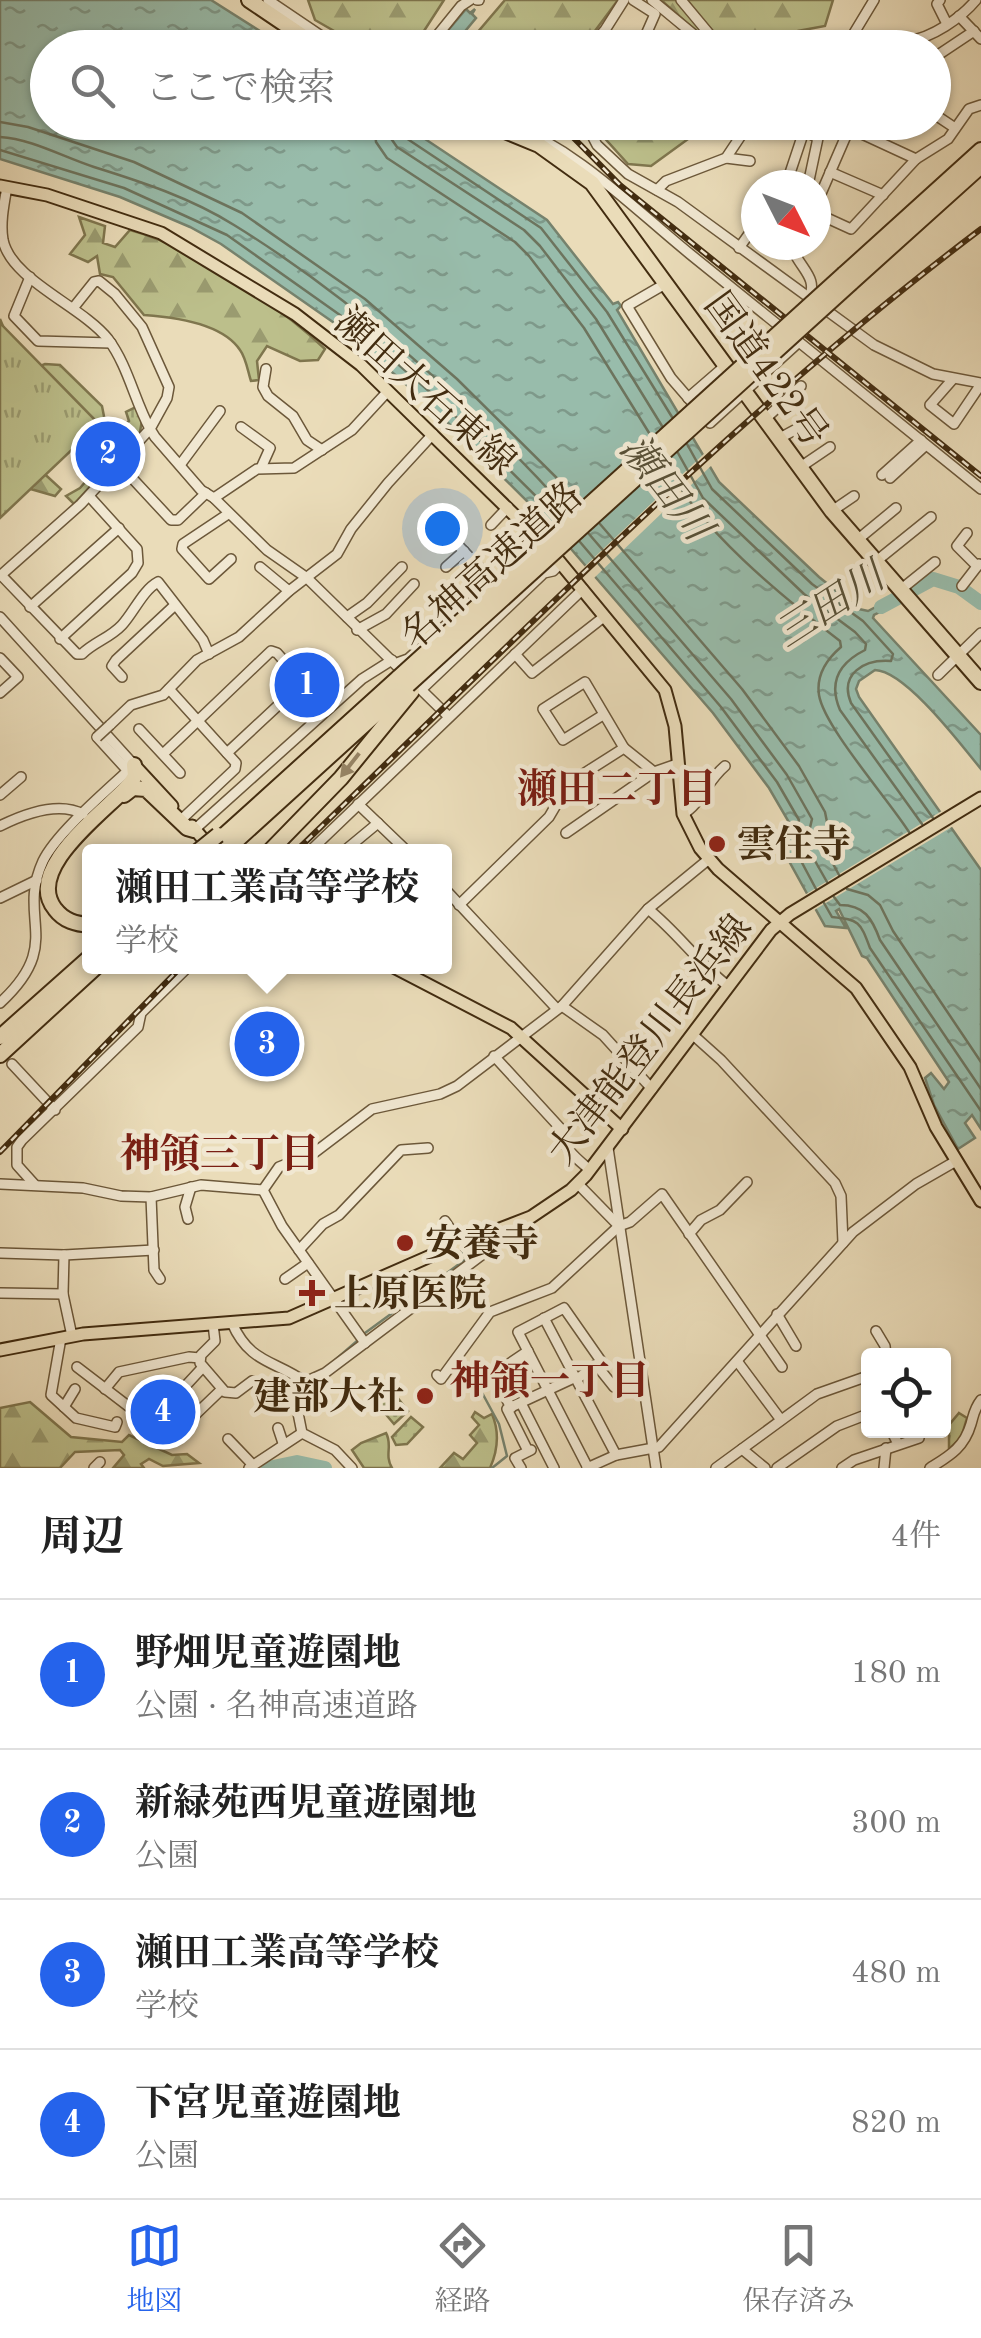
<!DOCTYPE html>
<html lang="ja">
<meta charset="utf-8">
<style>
:root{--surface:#fff;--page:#f6f6f6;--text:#222;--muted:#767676;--line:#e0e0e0;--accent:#2563eb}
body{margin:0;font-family:"Old Standard TT","Noto Serif JP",serif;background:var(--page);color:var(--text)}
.controls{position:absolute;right:30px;bottom:30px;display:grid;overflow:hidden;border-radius:10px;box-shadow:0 2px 8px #0004}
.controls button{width:90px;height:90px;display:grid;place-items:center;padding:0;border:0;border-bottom:2px solid var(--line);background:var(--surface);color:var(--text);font:50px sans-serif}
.compass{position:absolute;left:741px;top:170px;width:90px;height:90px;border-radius:50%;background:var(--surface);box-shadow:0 2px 8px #0004;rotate:132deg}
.you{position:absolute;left:442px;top:528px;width:35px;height:35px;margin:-25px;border:8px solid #fff;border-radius:50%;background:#1a73e8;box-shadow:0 0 0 15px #1a73e833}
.badge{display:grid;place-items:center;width:65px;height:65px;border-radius:50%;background:var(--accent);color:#fff;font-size:32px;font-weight:700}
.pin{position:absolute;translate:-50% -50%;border:5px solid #fff;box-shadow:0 2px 10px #0006}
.popup{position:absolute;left:82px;top:844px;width:370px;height:130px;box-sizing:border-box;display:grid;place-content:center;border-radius:10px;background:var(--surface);filter:drop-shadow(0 2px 8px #0005);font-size:32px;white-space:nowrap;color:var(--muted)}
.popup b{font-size:38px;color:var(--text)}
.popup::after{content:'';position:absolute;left:50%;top:100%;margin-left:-20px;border:20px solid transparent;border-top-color:var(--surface)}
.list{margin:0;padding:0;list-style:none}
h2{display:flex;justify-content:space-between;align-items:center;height:130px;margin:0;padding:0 40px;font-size:42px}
h2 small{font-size:32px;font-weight:400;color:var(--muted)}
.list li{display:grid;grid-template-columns:65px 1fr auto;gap:30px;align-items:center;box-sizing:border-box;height:150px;padding:0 40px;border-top:2px solid var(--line)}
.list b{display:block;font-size:38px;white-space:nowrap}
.list p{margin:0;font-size:32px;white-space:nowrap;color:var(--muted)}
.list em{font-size:32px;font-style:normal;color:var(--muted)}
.icon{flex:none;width:55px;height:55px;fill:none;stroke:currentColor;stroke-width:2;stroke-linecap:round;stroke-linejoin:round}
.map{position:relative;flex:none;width:981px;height:1468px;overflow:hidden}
.search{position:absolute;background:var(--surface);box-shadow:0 2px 8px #0004;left:30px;right:30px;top:30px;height:110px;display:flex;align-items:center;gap:25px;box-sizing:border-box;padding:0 35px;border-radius:55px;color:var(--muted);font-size:38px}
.sheet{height:730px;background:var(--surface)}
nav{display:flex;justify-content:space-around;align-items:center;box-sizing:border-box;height:140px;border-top:2px solid var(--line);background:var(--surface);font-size:28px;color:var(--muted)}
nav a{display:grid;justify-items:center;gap:5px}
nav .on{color:var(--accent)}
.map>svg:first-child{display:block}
.forest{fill:url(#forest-firs);stroke:#7f764e;stroke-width:2.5}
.park{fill:url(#park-tufts);stroke:#7f764e;stroke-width:2.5}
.garden{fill:url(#garden-dots);stroke:#7f764e;stroke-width:2.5}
.water{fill:url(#water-ripples);stroke:#76826d;stroke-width:2.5}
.pier{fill:#eadcb9}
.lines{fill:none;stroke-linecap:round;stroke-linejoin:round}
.shore{stroke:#6d745e;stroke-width:2.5}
.stream{stroke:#76826d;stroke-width:2.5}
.river{stroke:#98bcab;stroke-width:14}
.minor-casing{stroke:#6c583a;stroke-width:12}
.major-casing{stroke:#422c10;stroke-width:15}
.highway-casing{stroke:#422c10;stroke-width:18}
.minor{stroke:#f1e8d2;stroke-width:9}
.major{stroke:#eadcb9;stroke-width:11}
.highway{stroke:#eadcb9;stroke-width:14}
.rail-casing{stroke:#422c10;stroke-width:6}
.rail{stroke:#f1e8d2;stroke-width:2.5;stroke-dasharray:8;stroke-linecap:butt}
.minor-bridge-casing{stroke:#6c583a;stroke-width:12;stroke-linecap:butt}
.highway-bridge-casing{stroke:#422c10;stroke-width:18;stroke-linecap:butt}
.minor-bridge{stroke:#f1e8d2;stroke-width:9}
.highway-bridge{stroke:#eadcb9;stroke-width:14}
.oneway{fill:#968464}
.poi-dot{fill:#8f2418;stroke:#f1e8d2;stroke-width:4}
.labels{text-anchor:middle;stroke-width:9;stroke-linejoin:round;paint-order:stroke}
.street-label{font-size:38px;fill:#422c10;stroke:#f1e8d2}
.poi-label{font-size:38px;font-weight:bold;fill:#422c10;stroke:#f1e8d2;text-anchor:start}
.water-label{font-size:40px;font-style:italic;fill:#585037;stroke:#f1e8d2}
.neighbourhood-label{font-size:40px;font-weight:bold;fill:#7a1f14;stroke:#f1e8d2}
</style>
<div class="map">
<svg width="981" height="1468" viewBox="0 0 981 1468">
<defs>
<pattern id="forest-firs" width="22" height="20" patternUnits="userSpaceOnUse" patternTransform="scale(2.5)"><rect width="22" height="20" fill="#bcbf8b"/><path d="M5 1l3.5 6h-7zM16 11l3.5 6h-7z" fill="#9a9b70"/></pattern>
<pattern id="park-tufts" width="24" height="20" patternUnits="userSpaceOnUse" patternTransform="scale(2.5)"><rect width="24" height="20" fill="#bcbf8b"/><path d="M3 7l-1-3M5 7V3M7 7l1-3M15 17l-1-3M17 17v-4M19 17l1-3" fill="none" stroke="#9a9b70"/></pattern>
<pattern id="garden-dots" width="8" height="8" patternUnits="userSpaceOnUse" patternTransform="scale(2.5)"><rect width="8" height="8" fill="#bcbf8b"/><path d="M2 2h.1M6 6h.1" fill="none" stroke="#9a9b70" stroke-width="1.8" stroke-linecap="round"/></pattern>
<pattern id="water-ripples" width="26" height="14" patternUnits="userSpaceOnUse" patternTransform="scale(2.5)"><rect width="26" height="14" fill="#98bcab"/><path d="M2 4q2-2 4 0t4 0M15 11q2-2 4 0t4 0" fill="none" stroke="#7e998a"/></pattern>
</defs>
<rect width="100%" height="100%" fill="#eadcb9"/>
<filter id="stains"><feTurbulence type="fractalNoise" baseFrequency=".002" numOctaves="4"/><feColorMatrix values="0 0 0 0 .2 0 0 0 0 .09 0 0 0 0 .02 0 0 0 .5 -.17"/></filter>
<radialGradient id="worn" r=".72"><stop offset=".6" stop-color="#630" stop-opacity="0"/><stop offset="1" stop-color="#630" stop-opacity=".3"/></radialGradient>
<g class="forest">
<polygon points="308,0 444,0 413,48 362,47 315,20"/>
<polygon points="505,0 618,0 583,47 465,47"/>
<polygon points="661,0 833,0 825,26 798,31 782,48 714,47"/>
<polygon points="652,123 710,123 651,166 628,164 591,123"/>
<path d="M79,217L105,226L103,243L115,247L130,230C189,245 281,307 325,349L318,360L300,361L267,346L257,361L259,380L251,381C248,372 246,358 240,350C222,323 174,317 144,315L113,277L100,274L97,256L88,262L70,254L85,235Z"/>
<polygon points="0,319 17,360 30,370 45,364 60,365 102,406 108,437 97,448 77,437 37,467 61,489 55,496 27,488 0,514"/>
<polygon points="30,1402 71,1437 122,1442 129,1435 172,1455 187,1454 199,1463 163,1466 149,1459 141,1464 144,1468 113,1468 124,1455 120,1450 75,1452 60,1468 0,1468 0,1408"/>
<path d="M475,1412L484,1418L492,1414C500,1433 498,1450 490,1468H440L454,1453L463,1459L477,1443L470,1435L479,1425L472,1417Z"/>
<path d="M386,1433C393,1445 384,1455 392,1468H364L352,1450L361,1443Z"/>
</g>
<g class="park">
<polygon points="0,323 99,424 0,518"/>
<polygon points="136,407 142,420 140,432 74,504 66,496 80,488 93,473 85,463 129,421 126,412"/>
<polygon points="307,659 320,673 308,693 305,691 292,709 286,702 308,679 298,668"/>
<polygon points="959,1413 967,1418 961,1438 949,1449 949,1425"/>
</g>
<g class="garden">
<polygon points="393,1392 408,1411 394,1424 377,1404"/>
<polygon points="411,1417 423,1427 407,1444 396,1445 392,1437"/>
</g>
<g class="water">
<path d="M0,0H211L285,47L48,48V122L414,123L410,129L547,220L613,304L618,302L621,306L617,310L719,482L819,577L859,609L868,611L893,598L898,603L874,615L873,618L981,735V769C962,746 906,671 875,670L859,681L856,689L859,697L981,870V1129L972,1115L965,1123L975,1138L958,1149L934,1105L925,1078L931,1073L944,1089L949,1082L867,958L862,956L839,909L836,911L846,928L825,926L779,843L790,824L769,788L713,713L546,520L431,406L340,327L221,244L190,227L120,197L0,159Z"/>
<polygon points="466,9 470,13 475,9 472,14 476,18 452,47 434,47"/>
</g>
<g class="pier">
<polygon points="707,451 713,464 593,579 583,568"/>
<polygon points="945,809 955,825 811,912 803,896"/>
</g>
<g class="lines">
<g class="shore">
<polyline points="0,122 28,127 134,162 242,213 365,299 457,379 580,501"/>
<polyline points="374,122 376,142 387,158 515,242 529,256 584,328 651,436"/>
<polyline points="389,122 390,137 397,147 524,230 540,246 596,319 662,426"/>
<polyline points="402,122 401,131 406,138 541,228 607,312 672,417"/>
<path d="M0,137C32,139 63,157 94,167C142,182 191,198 234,225C354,299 474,406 568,511"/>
<polyline points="0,150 124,188 227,235 347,320 438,399 559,519"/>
<path d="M687,444L712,489L812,584L863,621L893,654L891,661C864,659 839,674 851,703L933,818"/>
<path d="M678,453L703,498L804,594L855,632L866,644L865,650C839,663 828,682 840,710L922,824"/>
<path d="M666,463C696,527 784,598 840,641L841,647C827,659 816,675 819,695C824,727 889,800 909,832"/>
<polyline points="600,524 742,689 799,766 825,812 828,827 823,845 839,875"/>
<polyline points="589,534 731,699 787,775 812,819 806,845 827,882"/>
<polyline points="580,542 721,707 777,782 799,820 792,844 816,889"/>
<polyline points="847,889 868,895 880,905 893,931 981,1062"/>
<path d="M834,897L840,905C864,905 872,918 880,940L981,1089"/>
<path d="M824,903L832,917C859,920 860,921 870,948L981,1111"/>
</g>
<g class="stream">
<polyline points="365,1333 466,1259 461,1252"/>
<polyline points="335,1360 357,1341"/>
<polyline points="485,1364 473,1376 499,1424 507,1456 492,1468"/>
</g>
<g class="river">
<polyline points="881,607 933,579 959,587 981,603"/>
<polyline points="268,1468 297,1462 325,1468"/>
</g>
<defs>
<g id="minor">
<polyline points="268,0 339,48"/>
<polyline points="477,0 479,0"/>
<polyline points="633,0 655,14 644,39 654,48"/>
<polyline points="652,0 710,48"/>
<polyline points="681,0 716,42 717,48"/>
<polyline points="940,0 937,4 947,24"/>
<polyline points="959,16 981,39"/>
<polyline points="427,48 461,6 470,0"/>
<polyline points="589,48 605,30 624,0"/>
<polyline points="681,48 690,32"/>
<polyline points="809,48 823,48"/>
<polyline points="845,48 874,0"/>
<path d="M870,48C882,39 894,42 908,41C932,38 961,18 976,0"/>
<polyline points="938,55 974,31"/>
<polyline points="934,85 942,89"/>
<polyline points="934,114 955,128"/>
<path d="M505,122C578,150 631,206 690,254C787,332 884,410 981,489"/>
<polyline points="585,122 597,145 628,174 678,202 874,345 933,374 981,383"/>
<polyline points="849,128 916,159"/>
<polyline points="802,130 818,138 808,185"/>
<polyline points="726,158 750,161"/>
<polyline points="830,172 883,195"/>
<polyline points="786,185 807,122"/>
<polyline points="657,190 666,181 726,158 750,122"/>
<polyline points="816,205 852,122"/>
<polyline points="816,213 851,229 916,159 948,139 969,109 981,105"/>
<path d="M799,245L796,256C805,272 817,280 809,299"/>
<polyline points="739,248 756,224"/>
<polyline points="30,277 14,316 38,341 111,343"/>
<polyline points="665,284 627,306 671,378 710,423 799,342"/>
<polyline points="74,307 94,282 99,281 115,294 142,327 169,387 167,398 150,429 155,437 201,490 214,498 267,550 307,578 449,717"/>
<polyline points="266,369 263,387 268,396 293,416 307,440 322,450"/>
<polyline points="952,380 930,405 954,424 981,384"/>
<polyline points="688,398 725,366"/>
<polyline points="764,420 801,386"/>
<polyline points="241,427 270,448 261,468"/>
<polyline points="778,439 815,419"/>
<polyline points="119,464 171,520 178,520 206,493"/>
<polyline points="180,465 220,411"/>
<polyline points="799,468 830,447"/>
<polyline points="882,475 921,440"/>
<polyline points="890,478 926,445"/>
<polyline points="214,498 257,469 294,468 352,430 388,391"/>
<polyline points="832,511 854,496"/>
<polyline points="228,514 183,544 182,549 209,579 231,559"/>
<polyline points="491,525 508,507"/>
<polyline points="967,533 957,546 977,566"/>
<polyline points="856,541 896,508"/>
<polyline points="457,544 493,582"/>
<polyline points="874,563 931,517"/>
<polyline points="260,567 289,591"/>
<polyline points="446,567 464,551"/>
<path d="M1,575L77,654H82C94,642 110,638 122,625C134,612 143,590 158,582L203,640L209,654"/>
<path d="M0,576L81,504L150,429C134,399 128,366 108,339C82,306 11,280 3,240C0,223 4,204 7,187"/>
<polyline points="962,586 979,564"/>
<polyline points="899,591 935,562"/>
<polyline points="30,607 119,528"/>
<path d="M0,617L134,765C109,789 57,832 43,861C16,920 65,943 0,1003"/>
<polyline points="347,617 367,603 402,567"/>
<polyline points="357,630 386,614 414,584"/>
<polyline points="60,639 132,573 138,563 137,549 89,496"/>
<polyline points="515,654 532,673 605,616"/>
<polyline points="0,658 18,677 0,693"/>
<polyline points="397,663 408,659 525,554 527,544 536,534"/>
<polyline points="938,675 981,633"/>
<polyline points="122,677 112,666 116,660 175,605"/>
<polyline points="169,689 236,763 235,769 183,818"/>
<polyline points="422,689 544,573 553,571 561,563"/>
<polyline points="603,715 563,740 543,709 585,682 624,748"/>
<polyline points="110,725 131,705 163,695 197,660 239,637 289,591 337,554 351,529 388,483 433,434"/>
<polyline points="139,729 180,773"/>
<polyline points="97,737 128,771"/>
<polyline points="163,754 271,651 277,653 301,680 300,685 227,753"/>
<polyline points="0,795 21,777"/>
<polyline points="358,804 408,852"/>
<path d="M683,814C701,804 706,782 725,766"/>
<path d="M0,826C24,814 58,801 83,814"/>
<polyline points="194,830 362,679 392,660"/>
<polyline points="566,833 654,772 677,764"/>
<polyline points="309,852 583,589"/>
<polyline points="343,852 378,823"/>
<polyline points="444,888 557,1009"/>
<polyline points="0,898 37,880"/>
<polyline points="459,905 549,817 569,783 624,748 654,772"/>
<path d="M648,909C678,933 698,963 728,986"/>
<polyline points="562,1006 603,1035 652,1089"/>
<polyline points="692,1034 721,1060 835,1183 841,1196 843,1243"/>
<path d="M494,1056L562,1130C563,1149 576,1158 590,1170"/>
<polyline points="12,1064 55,1110"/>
<polyline points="608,1148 656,1468"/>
<polyline points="0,1184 83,1188 121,1196 151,1197 201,1185 263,1190"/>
<polyline points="578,1184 619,1226"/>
<polyline points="35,1185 17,1165 17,1147 22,1140 138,1027 141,1013 189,966"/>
<polyline points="263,1190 279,1167 314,1153 372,1109 440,1094 457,1086 562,1006 648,909 709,859"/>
<polyline points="263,1190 282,1226 365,1343"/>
<polyline points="151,1197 154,1270 160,1279"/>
<polyline points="188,1219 185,1207 191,1187"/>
<polyline points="445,1221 461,1245"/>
<polyline points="689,1234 701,1220 720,1210 747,1182"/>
<polyline points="299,1250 323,1224 339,1215 401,1150 428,1148"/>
<polyline points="0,1253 64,1255 154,1250"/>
<polyline points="64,1255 63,1294 72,1336"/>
<polyline points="285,1279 308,1263"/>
<polyline points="0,1293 63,1294"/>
<polyline points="777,1314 796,1346"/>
<polyline points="544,1318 616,1455"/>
<path d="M232,1323C250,1364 275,1360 305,1382L295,1398L302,1433L335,1450L352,1468"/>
<polyline points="213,1324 215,1341 201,1355 200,1363 225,1392 236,1393 252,1381 295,1398"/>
<polyline points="876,1331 885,1346 886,1356"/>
<polyline points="61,1338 51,1395 76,1418 115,1427 117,1422"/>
<polyline points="737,1361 781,1420"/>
<polyline points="77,1367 141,1416 162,1441"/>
<polyline points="203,1367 178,1394 196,1414 222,1389"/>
<polyline points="598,1367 614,1387"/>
<polyline points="437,1375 441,1379 490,1312 552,1288 619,1226 630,1222 662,1194 782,1367"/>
<polyline points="577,1379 601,1361 564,1308 518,1332 588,1468"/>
<polyline points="305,1382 325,1373 503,1239 519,1222"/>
<polyline points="105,1389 119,1372 189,1357 200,1358"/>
<polyline points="521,1403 554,1468"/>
<polyline points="64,1407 75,1389"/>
<polyline points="511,1408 494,1374 528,1351"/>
<polyline points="278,1428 283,1443"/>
<polyline points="891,1430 898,1444"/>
<polyline points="228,1439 253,1465"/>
<polyline points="742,1449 765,1468"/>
<polyline points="528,1451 507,1409 576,1377"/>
<polyline points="94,1468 100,1462"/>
<polyline points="249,1468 302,1433"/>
<polyline points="521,1468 515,1458 531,1450"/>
<polyline points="587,1468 616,1455 659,1447 853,1232 916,1184 956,1161"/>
<polyline points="716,1468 817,1394 868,1376"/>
<polyline points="777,1468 837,1426 868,1414"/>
<polyline points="842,1468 854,1460 919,1438"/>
<polyline points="884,1468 886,1448"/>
<path d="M930,1468C949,1456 964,1448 971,1424C974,1414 974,1409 981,1400"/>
</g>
<g id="major">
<polyline points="0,186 47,195 161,233 295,314 361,365 549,549 665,690 675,726 683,814 700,848 718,869 856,988 910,1067 936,1127 981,1201"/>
<polyline points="134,765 172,806"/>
<polyline points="192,826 214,852"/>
<polyline points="392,966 511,1028 622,1129"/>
<polyline points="0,1350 83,1334 289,1318 435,1254 531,1217 571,1190 586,1175 771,930 790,914 981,798"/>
</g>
<g id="highway">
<polyline points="249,0 320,48"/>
<polyline points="483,122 539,145 592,183 832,511 981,682"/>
<polyline points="844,274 981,150"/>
<polyline points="851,283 981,166"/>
<polyline points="124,795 133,788 146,789 187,828 194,830"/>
<polyline points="221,838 399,677"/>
<polyline points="224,852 408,685"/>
<polyline points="269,852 341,778 412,691"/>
<path d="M90,925C76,924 64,921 55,909C23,869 106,811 130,784L135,776L134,765"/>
<polyline points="0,1037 90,957"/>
<polyline points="0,1055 97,966"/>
</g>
</defs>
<use href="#minor" class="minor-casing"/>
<use href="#major" class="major-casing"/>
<use href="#highway" class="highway-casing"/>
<use href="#minor" class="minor"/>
<use href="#major" class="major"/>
<use href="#highway" class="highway"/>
<defs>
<g id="rail">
<polyline points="558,122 620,185 981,476"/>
<path d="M295,852C518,637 734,415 981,229"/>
<polyline points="0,1152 182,966"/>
</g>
</defs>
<use href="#rail" class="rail-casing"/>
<use href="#rail" class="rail"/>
<defs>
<polyline id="minor-bridge" points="97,737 110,725"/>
<g id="highway-bridge">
<polyline points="399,677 844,274"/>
<polyline points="408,685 851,283"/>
<polyline points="197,852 218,835"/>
</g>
</defs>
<use href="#minor-bridge" class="minor-bridge-casing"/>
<use href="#highway-bridge" class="highway-bridge-casing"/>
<use href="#minor-bridge" class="minor-bridge"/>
<use href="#highway-bridge" class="highway-bridge"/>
</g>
<defs><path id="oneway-solid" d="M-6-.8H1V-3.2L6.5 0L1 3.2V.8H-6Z" transform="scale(2.5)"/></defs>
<use class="oneway" href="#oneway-solid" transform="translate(350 765) rotate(128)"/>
<g class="poi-dot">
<circle cx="717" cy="844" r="10"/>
<circle cx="405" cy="1243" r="10"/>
<path d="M307 1278h10v10h10v10h-10v10h-10v-10h-10v-10h10z"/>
<circle cx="425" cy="1396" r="10"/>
</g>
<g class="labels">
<g class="street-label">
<text transform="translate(767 369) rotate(54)" y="13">国道422号</text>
<text transform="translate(426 391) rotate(42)" y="13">瀬田大石東線</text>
<text transform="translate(491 565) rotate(-42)" y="13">名神高速道路</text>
<text transform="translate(649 1039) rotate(-52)" y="13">大津能登川長浜線</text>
</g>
<g class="poi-label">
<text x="737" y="857">雲住寺</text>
<text x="425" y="1256">安養寺</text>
<text x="334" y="1306">上原医院</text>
<text x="405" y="1409" text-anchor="end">建部大社</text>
</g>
<g class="water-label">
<text transform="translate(667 487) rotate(52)" y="14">瀬田川</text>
<text transform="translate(829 604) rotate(-33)" y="14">三田川</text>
</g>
<g class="neighbourhood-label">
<text x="617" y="802">瀬田二丁目</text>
<text x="220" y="1167">神領三丁目</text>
<text x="550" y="1394">神領一丁目</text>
</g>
</g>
<rect width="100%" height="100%" filter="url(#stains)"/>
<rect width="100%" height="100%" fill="url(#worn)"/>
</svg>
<div class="controls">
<button><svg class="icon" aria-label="locate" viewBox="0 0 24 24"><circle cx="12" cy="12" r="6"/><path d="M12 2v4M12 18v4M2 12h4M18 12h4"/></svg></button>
</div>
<svg class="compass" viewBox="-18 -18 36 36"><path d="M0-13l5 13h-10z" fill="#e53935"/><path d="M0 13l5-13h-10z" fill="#767676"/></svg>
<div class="you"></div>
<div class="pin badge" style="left:307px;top:685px">1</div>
<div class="pin badge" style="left:108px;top:454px">2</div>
<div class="pin badge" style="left:267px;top:1044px">3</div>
<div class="popup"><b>瀬田工業高等学校</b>学校</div>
<div class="pin badge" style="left:163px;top:1412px">4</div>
<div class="search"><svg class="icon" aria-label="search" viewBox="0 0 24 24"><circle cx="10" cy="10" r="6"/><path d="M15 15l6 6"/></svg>ここで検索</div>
</div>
<section class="sheet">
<h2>周辺<small>4件</small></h2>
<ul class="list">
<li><span class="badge">1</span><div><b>野畑児童遊園地</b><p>公園 · 名神高速道路</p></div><em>180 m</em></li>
<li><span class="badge">2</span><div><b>新緑苑西児童遊園地</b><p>公園</p></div><em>300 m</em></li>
<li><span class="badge">3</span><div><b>瀬田工業高等学校</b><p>学校</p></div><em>480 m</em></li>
<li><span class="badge">4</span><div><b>下宮児童遊園地</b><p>公園</p></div><em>820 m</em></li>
</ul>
</section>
<nav>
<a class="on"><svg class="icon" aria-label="map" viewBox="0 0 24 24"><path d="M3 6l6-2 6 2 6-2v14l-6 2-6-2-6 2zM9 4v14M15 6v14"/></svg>地図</a>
<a><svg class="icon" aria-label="directions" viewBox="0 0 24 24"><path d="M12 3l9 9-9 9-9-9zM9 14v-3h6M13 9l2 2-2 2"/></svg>経路</a>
<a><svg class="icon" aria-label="saved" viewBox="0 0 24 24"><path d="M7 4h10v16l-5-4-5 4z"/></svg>保存済み</a>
</nav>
